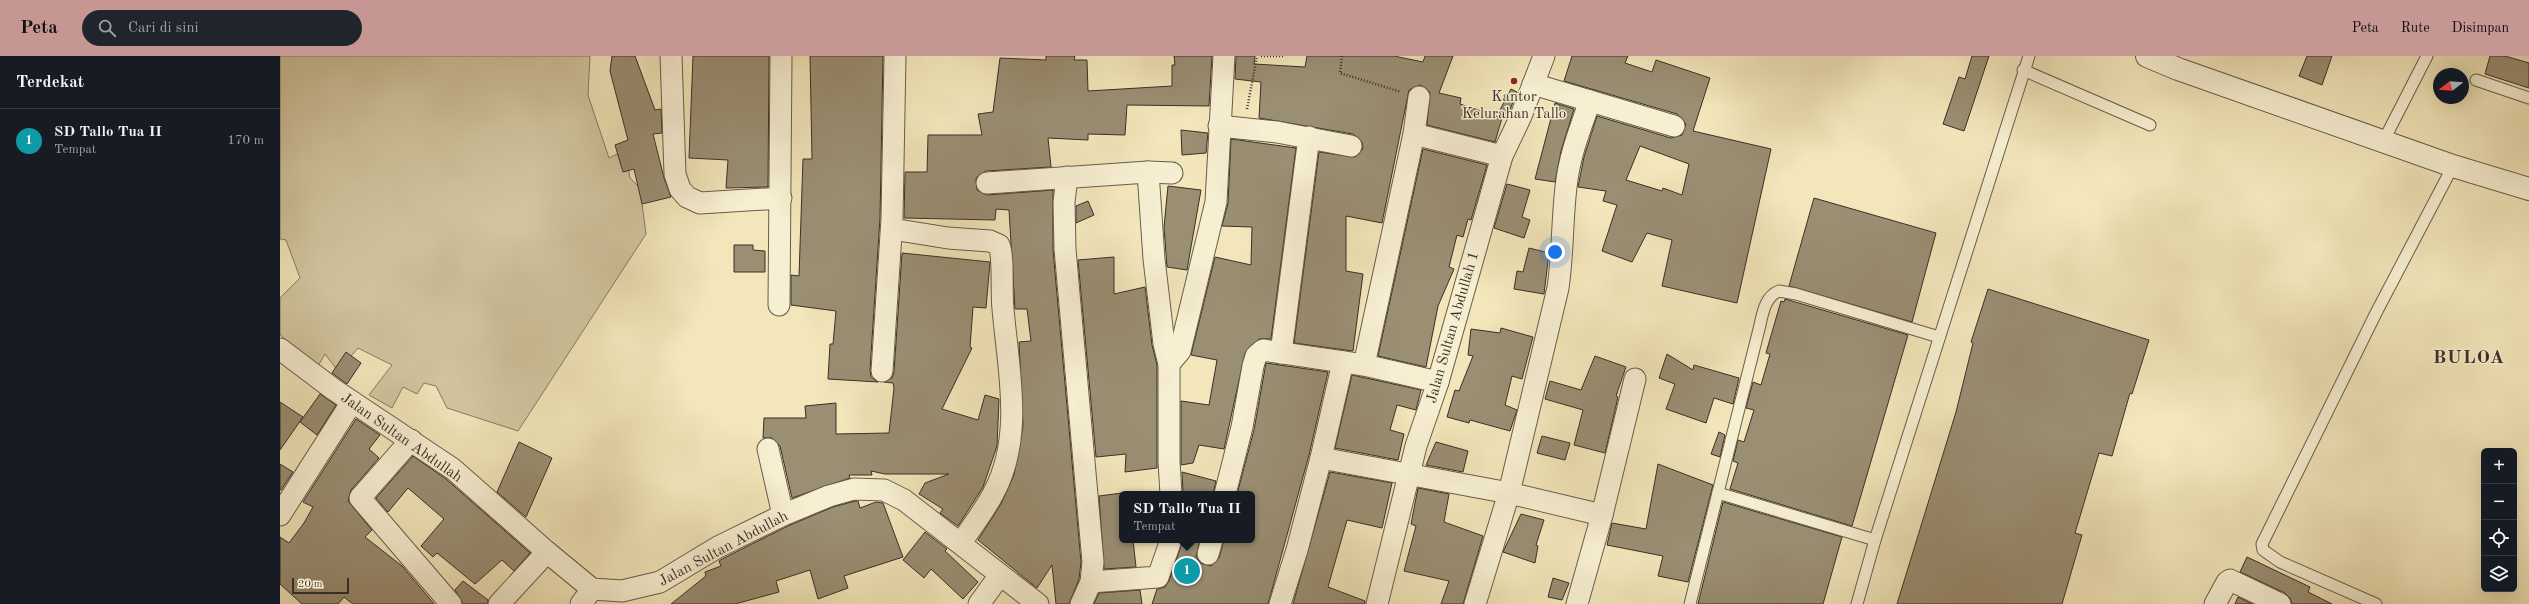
<!DOCTYPE html>
<html lang="id">
<meta charset="utf-8">
<style>
:root{--surface:#171b24;--page:#20242c;--text:#f1f3f6;--muted:#9ea1a6;--line:#363941;--accent:#c59692}
body{margin:0;font-family:"Old Standard TT",serif;background:var(--page);color:var(--text)}
.controls{position:absolute;right:12px;bottom:12px;display:grid;overflow:hidden;border-radius:6px;box-shadow:0 4px 16px #0002}
.controls button{width:36px;height:36px;display:grid;place-items:center;padding:0;border:0;border-bottom:1px solid var(--line);background:var(--surface);color:var(--text);font:20px sans-serif}
.compass{position:absolute;left:2153px;top:12px;width:36px;height:36px;border-radius:50%;background:var(--surface);box-shadow:0 4px 16px #0002;rotate:253deg}
.scale{position:absolute;left:12px;bottom:10px;width:57px;box-sizing:border-box;padding-left:4px;border:2px solid #3a2f26;border-top:0;font-size:11px;line-height:14px;white-space:nowrap;color:#3a2f26;-webkit-text-stroke:3px #f7efd2;paint-order:stroke}
.you{position:absolute;left:1275px;top:196px;width:14px;height:14px;margin:-10px;border:3px solid #fff;border-radius:50%;background:#1a73e8;box-shadow:0 0 0 6px #1a73e833}
.badge{display:grid;place-items:center;width:26px;height:26px;border-radius:50%;background:var(--accent);color:#fff;font-size:13px;font-weight:700}
.pin{position:absolute;translate:-50% -50%;border:2px solid #fff;box-shadow:0 1px 4px #0006}
.popup{position:absolute;left:839px;top:435px;width:136px;height:52px;box-sizing:border-box;display:grid;place-content:center;border-radius:6px;background:var(--surface);filter:drop-shadow(0 1px 3px #0005);font-size:13px;white-space:nowrap;color:var(--muted)}
.popup b{font-size:15px;color:var(--text)}
.popup::after{content:'';position:absolute;left:50%;top:100%;margin-left:-8px;border:8px solid transparent;border-top-color:var(--surface)}
.list{margin:0;padding:0;list-style:none}
h2{display:flex;justify-content:space-between;align-items:center;height:52px;margin:0;padding:0 16px;font-size:17px}
h2 small{font-size:13px;font-weight:400;color:var(--muted)}
.list li{display:grid;grid-template-columns:26px 1fr auto;gap:12px;align-items:center;box-sizing:border-box;height:64px;padding:0 16px;border-top:1px solid var(--line)}
.list b{display:block;font-size:15px;white-space:nowrap}
.list p{margin:0;font-size:13px;white-space:nowrap;color:var(--muted)}
.list em{font-size:13px;font-style:normal;color:var(--muted)}
.icon{flex:none;width:22px;height:22px;fill:none;stroke:currentColor;stroke-width:2;stroke-linecap:round;stroke-linejoin:round}
.map{position:relative;flex:none;width:2249px;height:548px;overflow:hidden}
header{display:flex;align-items:center;gap:24px;box-sizing:border-box;height:56px;padding:0 20px;background:var(--accent);color:#111}
header strong{font-size:19px}
nav{display:flex;gap:22px;margin-inline-start:auto;font-size:14px}
.search{width:280px;height:36px;background:var(--page);display:flex;align-items:center;gap:10px;box-sizing:border-box;padding:0 14px;border-radius:22px;color:var(--muted);font-size:15px}
main{display:flex}
aside{flex:1;background:var(--surface)}
.map>svg:first-child{display:block}
.green{fill:#d3c7a1;stroke:#867b64}
.building{fill:#9a8e73;stroke:#3a2f26;fill-rule:evenodd}
.lines{fill:none;stroke-linecap:round;stroke-linejoin:round}
.service-casing{stroke:#685d4b;stroke-width:13}
.minor-casing{stroke:#685d4b;stroke-width:23}
.tertiary-casing{stroke:#685d4b;stroke-width:24}
.path{stroke:#3a2f26;stroke-width:2.5;stroke-dasharray:1 2;stroke-linecap:butt}
.service{stroke:#f7efd2;stroke-width:11}
.minor{stroke:#f7efd2;stroke-width:21}
.tertiary{stroke:#f7efd2;stroke-width:22}
.poi-dot{fill:#8f2418;stroke:#f7efd2;stroke-width:1.5}
.labels{text-anchor:middle;stroke-width:3;stroke-linejoin:round;paint-order:stroke}
.poi-label{font-size:15px;fill:#3a2f26;stroke:#f7efd2}
.street-label{font-size:15px;fill:#3a2f26;stroke:#f7efd2}
.district-label{font-size:19px;font-weight:bold;letter-spacing:1px;fill:#3a2f26;stroke:#f7efd2}
</style>
<header>
<strong>Peta</strong>
<div class="search"><svg class="icon" aria-label="search" viewBox="0 0 24 24"><circle cx="10" cy="10" r="6"/><path d="M15 15l6 6"/></svg>Cari di sini</div>
<nav><a>Peta</a><a>Rute</a><a>Disimpan</a></nav>
</header>
<main>
<aside>
<h2>Terdekat<small></small></h2>
<ul class="list">
<li><span class="badge" style="background:#0f9aa8">1</span><div><b>SD Tallo Tua II</b><p>Tempat</p></div><em>170 m</em></li>
</ul>
</aside>
<div class="map">
<svg width="2249" height="548" viewBox="0 0 2249 548">
<rect width="100%" height="100%" fill="#f2e6ba"/>
<filter id="stains"><feTurbulence type="fractalNoise" baseFrequency=".005" numOctaves="4"/><feColorMatrix values="0 0 0 0 .2 0 0 0 0 .09 0 0 0 0 .02 0 0 0 .5 -.17"/></filter>
<radialGradient id="worn" r=".72"><stop offset=".6" stop-color="#630" stop-opacity="0"/><stop offset="1" stop-color="#630" stop-opacity=".3"/></radialGradient>
<polygon class="green" points="0,0 310,0 308,39 329,102 345,94 350,122 360,132 366,178 238,375 167,352 156,330 144,327 137,338 123,331 112,352 89,339 112,309 78,292 58,315 45,298 38,310 0,279 0,242 20,222 6,184 0,183"/>
<g class="building">
<polygon points="332,0 355,0 375,54 381,53 382,77 373,78 384,122 391,141 362,148 354,113 343,116 335,89 348,84 330,15"/>
<polygon points="413,0 489,0 488,131 446,132 448,104 409,102"/>
<polygon points="530,0 603,0 600,162 590,314 591,321 598,326 548,323 550,288 553,288 556,255 511,249 511,219 519,220 523,103 532,103"/>
<polygon points="766,0 795,0 794,4 807,4 808,35 892,30 892,9 895,9 894,0 932,0 929,50 847,49 845,79 808,78 808,84 768,82 771,111 706,115 696,122 697,134 707,139 773,134 773,194 801,506 799,523 789,548 776,548 772,509 757,532 698,484 721,448 734,419 743,370 739,286 751,285 747,253 735,253 729,154 716,153 715,164 624,162 625,116 647,116 648,79 702,79 698,58 713,56 720,2 766,4"/>
<polygon points="956,0 975,0 974,8 1025,11 1027,0 1114,0 1143,6 1145,0 1173,0 1159,37 1181,42 1180,48 1222,62 1215,86 1147,69 1150,36 1140,29 1129,34 1102,167 1066,160 1066,215 1083,218 1073,295 1014,287 1039,96 1075,101 1083,93 1082,86 1073,78 979,62 981,26 955,23"/>
<path d="M1292,0H1348L1345,7L1372,16L1376,4L1430,22L1413,75L1491,93L1457,247L1382,230L1392,184L1367,177L1352,206L1322,195L1337,149L1323,145L1326,135L1298,131L1304,101L1317,60L1391,82L1402,79L1406,68L1397,58L1284,25ZM1360,90L1409,108L1402,139L1383,132L1382,135L1346,124Z"/>
<polygon points="1692,0 1709,0 1684,75 1663,68 1679,21 1685,23"/>
<polygon points="2027,0 2052,0 2042,29 2019,20"/>
<polygon points="2210,0 2225,0 2249,7 2249,32 2205,18"/>
<polygon points="1231,33 1237,36 1228,59 1220,54"/>
<polygon points="1275,47 1294,53 1281,95 1275,126 1255,123"/>
<polygon points="901,74 928,77 926,97 902,99"/>
<polygon points="951,83 1016,92 991,283 979,283 965,297 944,393 919,389 913,407 901,409 901,345 929,349 937,304 911,299 935,201 971,209 972,171 942,170 948,147"/>
<polygon points="1143,93 1207,109 1191,164 1188,163 1183,181 1177,179 1169,211 1174,213 1158,250 1146,311 1098,300"/>
<polygon points="1227,128 1250,134 1242,161 1250,164 1244,182 1214,172"/>
<polygon points="888,130 921,134 907,214 887,211 884,171"/>
<polygon points="1534,142 1656,177 1632,266 1509,230"/>
<polygon points="808,145 814,159 796,167 796,150"/>
<polygon points="454,189 473,189 473,194 485,195 485,216 454,216"/>
<polygon points="1249,192 1269,197 1264,238 1234,233 1237,215 1243,216"/>
<polygon points="622,197 710,206 706,252 693,251 690,291 692,292 662,353 698,364 705,339 719,343 717,390 703,431 678,470 660,457 663,453 639,438 645,427 669,418 605,418 591,415 592,419 569,419 570,422 512,442 500,390 492,382 483,382 484,362 526,362 525,350 556,347 556,378 609,377 614,332 613,327 604,326 612,322 614,316"/>
<polygon points="834,201 834,238 865,231 872,289 877,309 877,412 845,416 846,398 816,401 798,204"/>
<polygon points="1708,233 1869,284 1852,338 1850,337 1832,400 1819,397 1795,477 1802,479 1782,548 1617,548 1676,356 1693,287 1691,286"/>
<polygon points="1505,243 1628,279 1572,470 1450,433 1458,407 1453,405 1458,384 1464,386 1474,354 1466,352 1473,326 1481,329 1490,298 1486,297 1501,245 1504,246"/>
<polygon points="1221,272 1253,281 1242,323 1232,320 1225,349 1237,354 1230,375 1190,364 1189,367 1167,361 1175,334 1179,335 1193,300 1188,299 1191,273 1220,277"/>
<polygon points="66,296 81,307 67,328 52,317"/>
<polygon points="1387,298 1413,314 1414,309 1459,322 1453,348 1434,342 1426,367 1386,353 1395,328 1379,322"/>
<polygon points="1315,300 1346,311 1336,340 1338,341 1325,397 1294,389 1303,354 1265,343 1270,325 1301,334"/>
<polygon points="986,307 1048,316 1029,399 988,548 872,548 877,533 885,531 889,525 903,484 920,484 916,501 920,507 931,510 939,502 944,484 972,484 972,438 957,438 974,374"/>
<polygon points="1072,319 1141,334 1136,354 1117,349 1110,374 1124,378 1118,404 1055,392"/>
<polygon points="40,338 56,349 37,379 20,366"/>
<polygon points="0,346 23,361 0,394"/>
<polygon points="76,363 100,379 89,393 99,402 71,434 68,445 92,474 85,481 122,510 154,548 73,548 64,541 58,548 22,548 0,528 0,481 9,487 24,467 33,451 23,446"/>
<polygon points="1439,376 1445,379 1440,401 1431,398"/>
<polygon points="1262,380 1290,387 1285,404 1257,397"/>
<polygon points="239,386 272,402 246,461 217,436"/>
<polygon points="1156,386 1188,395 1183,416 1146,409"/>
<polygon points="133,400 166,423 250,497 234,515 222,504 195,528 157,497 153,501 141,490 164,463 128,432 108,456 96,442"/>
<polygon points="0,408 13,416 1,434 0,434"/>
<polygon points="1378,408 1433,429 1408,526 1378,520 1383,500 1327,489 1332,467 1366,473"/>
<polygon points="902,416 936,425 933,438 903,436"/>
<polygon points="1050,416 1112,427 1102,472 1067,464 1048,531 1085,545 1085,548 1013,548"/>
<polygon points="1138,432 1169,438 1164,466 1203,480 1183,548 1161,548 1169,525 1124,515 1136,470 1131,468"/>
<polygon points="842,437 842,484 853,484 856,511 824,513 819,440"/>
<polygon points="575,445 578,445 580,452 596,446 603,447 623,501 564,520 568,532 538,543 530,514 496,525 499,536 455,548 391,548 426,520 425,516 441,510 439,505 444,502 508,470 553,451"/>
<polygon points="1443,446 1562,481 1543,548 1418,548"/>
<polygon points="1241,458 1264,464 1256,489 1258,490 1255,507 1223,496"/>
<polygon points="645,476 667,493 665,495 698,526 683,543 651,513 644,522 623,504"/>
<polygon points="1967,501 2030,531 2028,536 2052,548 2012,548 2010,542 2005,537 1960,516"/>
<polygon points="1273,522 1289,527 1282,544 1268,541"/>
<polygon points="183,525 208,544 207,548 183,548 175,534"/>
<polygon points="860,534 862,548 814,548 819,537"/>
<polygon points="1958,541 1972,548 1955,548"/>
</g>
<g class="lines">
<defs>
<g id="service">
<polyline points="1743,14 1870,69"/>
<polyline points="2196,24 2249,42"/>
<polyline points="2103,86 2147,0"/>
<polyline points="1438,437 1595,484"/>
<path d="M1410,548L1478,277C1482,263 1483,241 1499,235L1516,238L1659,281"/>
<polyline points="1577,548 1595,484 1749,0"/>
<polyline points="2096,548 2000,506 1983,494 1982,488 2096,257 2173,110"/>
</g>
<g id="minor">
<polyline points="391,0 395,118 400,133 407,141 420,147 501,142"/>
<polyline points="1253,28 1394,70"/>
<polyline points="939,70 997,76 1071,90"/>
<polyline points="1134,78 1222,100"/>
<polyline points="868,116 874,203 884,288 889,308 889,405 891,438"/>
<polyline points="787,121 784,146 785,193 813,506 811,526 801,548"/>
<polyline points="707,127 868,116 892,117"/>
<path d="M612,173L668,182L710,185L719,189C724,200 721,237 723,253C728,312 744,380 714,436C705,454 692,470 681,487"/>
<polyline points="499,249 501,0"/>
<polyline points="0,293 53,333 173,413 267,496 312,533 342,535 380,526 438,491 503,459 549,440 574,433 604,434 624,444 758,548"/>
<polyline points="1001,297 1029,81"/>
<polyline points="889,308 900,295 936,146 944,0"/>
<polyline points="1084,309 1134,78 1139,41"/>
<polyline points="602,315 612,163 615,0"/>
<polyline points="131,384 80,442 171,548"/>
<polyline points="488,393 503,459"/>
<polyline points="1041,402 1063,306"/>
<polyline points="945,438 962,371 973,310 976,300 983,294 1084,309 1158,326"/>
<polyline points="0,459 72,346"/>
<polyline points="1322,459 1355,323"/>
<polyline points="928,498 932,484"/>
<polyline points="811,526 878,521 891,484"/>
<polyline points="219,548 267,496"/>
<polyline points="301,548 312,533"/>
<polyline points="699,548 720,519"/>
<polyline points="1000,548 1017,494 1041,402 1229,437 1195,548"/>
<polyline points="1097,548 1136,390 1158,326 1222,100 1241,60 1264,0"/>
<path d="M1297,548L1322,459L1229,437L1278,232C1283,198 1282,165 1286,131C1289,101 1300,73 1310,45"/>
<polyline points="1935,548 1947,526 1950,524 2000,548"/>
</g>
<polyline id="tertiary" points="1867,0 1898,13 2173,110 2249,133"/>
</defs>
<use href="#service" class="service-casing"/>
<use href="#minor" class="minor-casing"/>
<use href="#tertiary" class="tertiary-casing"/>
<g class="path">
<polyline points="981,0 1004,0"/>
<polyline points="1062,0 1060,17 1121,36"/>
<polyline points="967,53 977,0"/>
</g>
<use href="#service" class="service"/>
<use href="#minor" class="minor"/>
<use href="#tertiary" class="tertiary"/>
</g>
<circle class="poi-dot" cx="1234" cy="25" r="4"/>
<g class="labels">
<g class="poi-label">
<text x="1234" y="45">Kantor<tspan x="1234" dy="17">Kelurahan Tallo</tspan></text>
</g>
<g class="street-label">
<text transform="translate(1172 271) rotate(-74)" y="5">Jalan Sultan Abdullah 1</text>
<text transform="translate(122 381) rotate(35)" y="5">Jalan Sultan Abdullah</text>
<text transform="translate(443 492) rotate(-28)" y="5">Jalan Sultan Abdullah</text>
</g>
<g class="district-label">
<text x="2189" y="307">BULOA</text>
</g>
</g>
<rect width="100%" height="100%" filter="url(#stains)"/>
<rect width="100%" height="100%" fill="url(#worn)"/>
</svg>
<div class="controls">
<button>+</button>
<button>−</button>
<button><svg class="icon" aria-label="locate" viewBox="0 0 24 24"><circle cx="12" cy="12" r="6"/><path d="M12 2v4M12 18v4M2 12h4M18 12h4"/></svg></button>
<button><svg class="icon" aria-label="layers" viewBox="0 0 24 24"><path d="M12 4l9 5-9 5-9-5zM3 14l9 5 9-5"/></svg></button>
</div>
<svg class="compass" viewBox="-18 -18 36 36"><path d="M0-13l5 13h-10z" fill="#e53935"/><path d="M0 13l5-13h-10z" fill="#9ea1a6"/></svg>
<div class="scale">20 m</div>
<div class="you"></div>
<div class="pin badge" style="left:907px;top:515px;background:#0f9aa8">1</div>
<div class="popup"><b>SD Tallo Tua II</b>Tempat</div>
</div>
</main>
